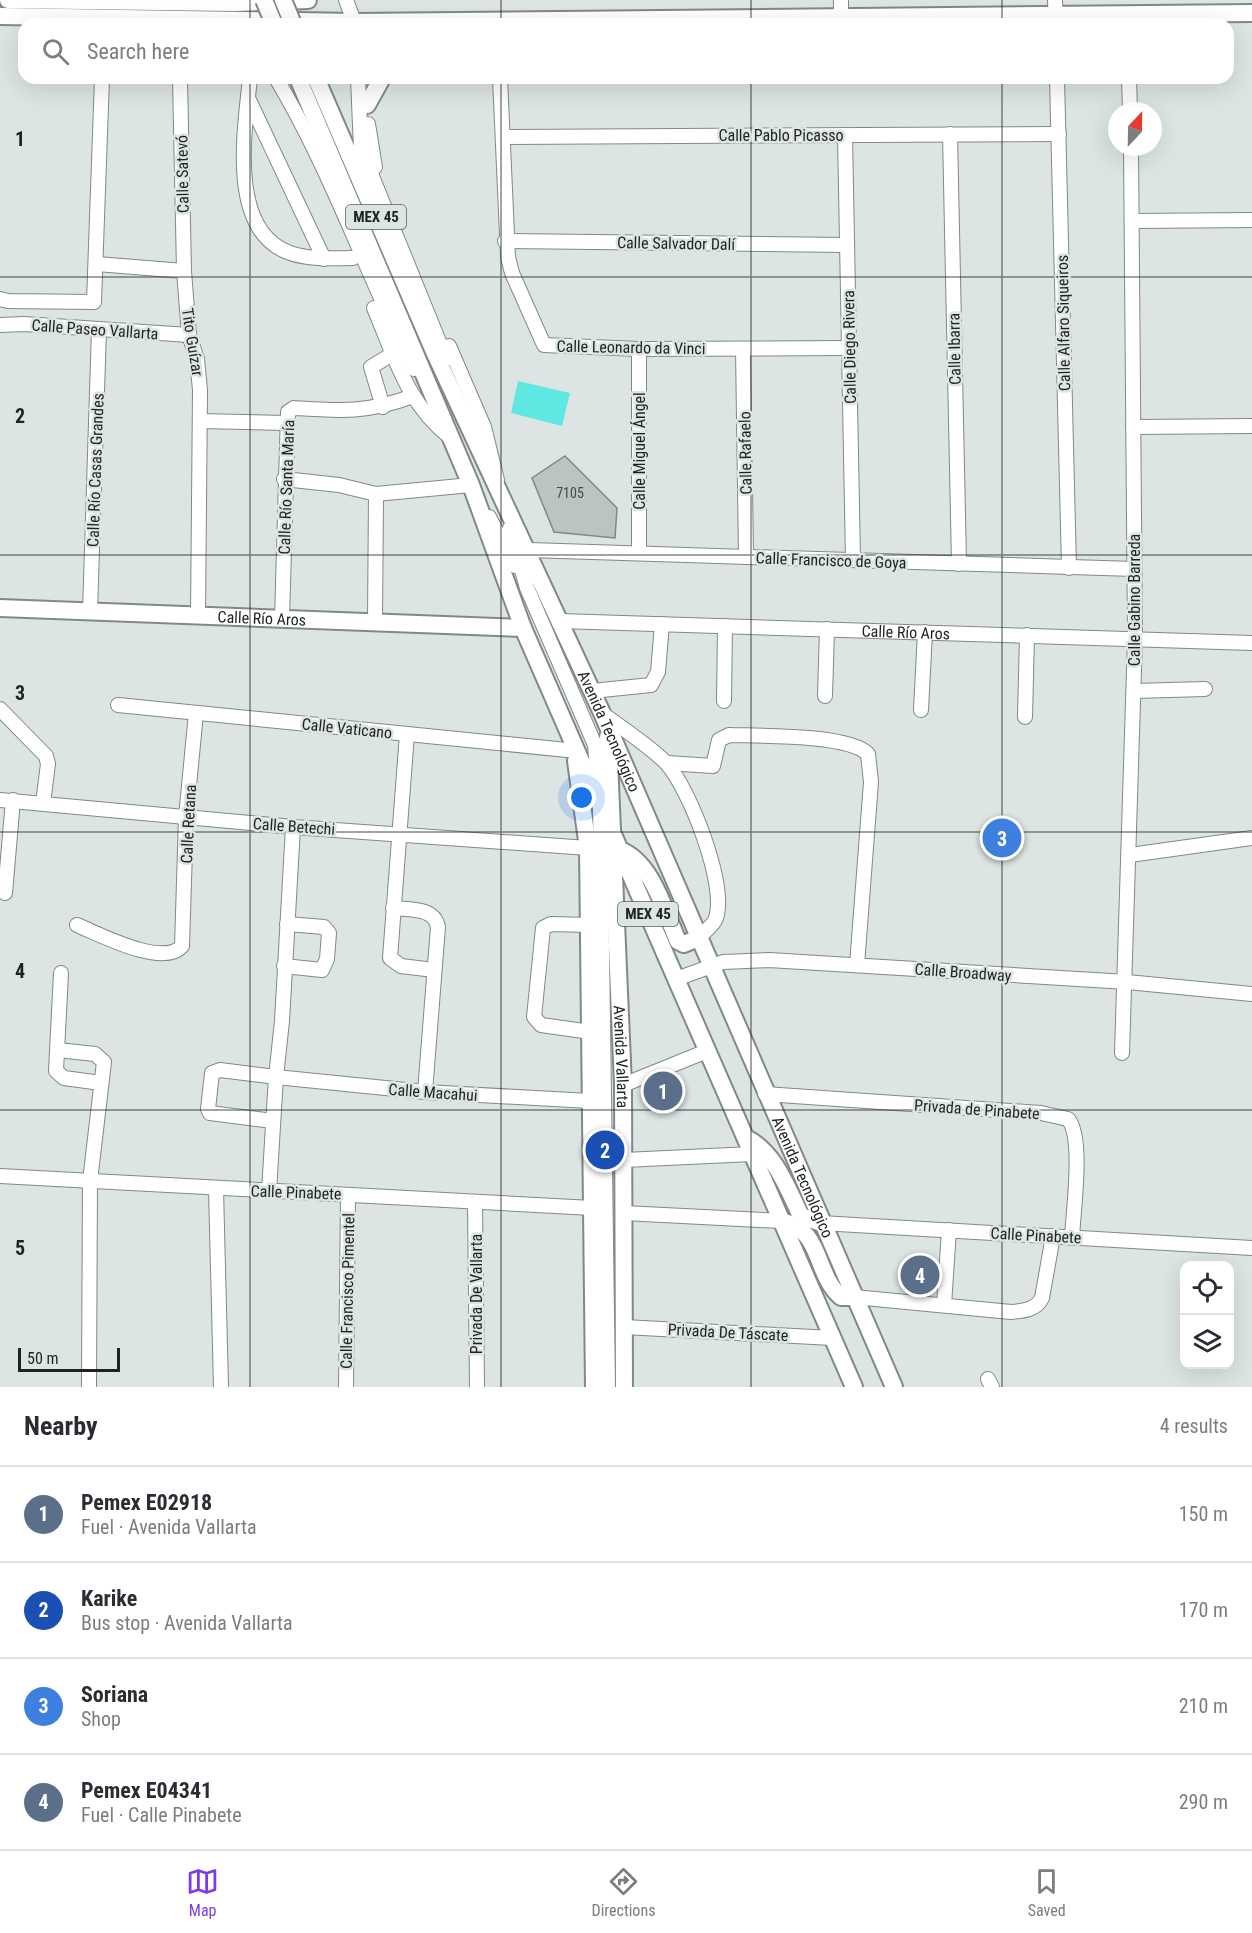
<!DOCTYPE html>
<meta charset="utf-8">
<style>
:root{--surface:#fff;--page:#f2f2f3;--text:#2b2b33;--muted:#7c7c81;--line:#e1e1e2;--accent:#7c3aed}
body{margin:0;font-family:"Roboto Condensed",sans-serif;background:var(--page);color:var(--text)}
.controls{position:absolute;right:18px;bottom:18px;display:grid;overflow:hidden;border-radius:12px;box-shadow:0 6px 24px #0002}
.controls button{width:54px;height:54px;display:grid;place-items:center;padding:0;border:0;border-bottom:2px solid var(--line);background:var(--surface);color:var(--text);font:30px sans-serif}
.compass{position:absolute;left:1108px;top:102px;width:54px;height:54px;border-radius:50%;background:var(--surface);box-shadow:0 6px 24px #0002;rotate:22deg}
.scale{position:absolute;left:18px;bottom:15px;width:102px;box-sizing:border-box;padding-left:6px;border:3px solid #1f2222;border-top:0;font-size:16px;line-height:21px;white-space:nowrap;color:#1f2222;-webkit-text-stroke:4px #dce5e4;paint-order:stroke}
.you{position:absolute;left:582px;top:798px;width:21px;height:21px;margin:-15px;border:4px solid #fff;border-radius:50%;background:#1a73e8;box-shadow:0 0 0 9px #1a73e833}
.badge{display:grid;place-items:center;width:39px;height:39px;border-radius:50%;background:var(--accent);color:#fff;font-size:20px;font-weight:700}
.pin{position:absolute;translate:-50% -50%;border:3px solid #fff;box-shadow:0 2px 6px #0006}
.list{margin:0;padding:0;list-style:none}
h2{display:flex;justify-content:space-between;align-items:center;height:78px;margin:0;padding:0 24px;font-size:26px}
h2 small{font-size:20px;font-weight:400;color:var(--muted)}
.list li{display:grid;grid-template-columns:39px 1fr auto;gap:18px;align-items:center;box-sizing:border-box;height:96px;padding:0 24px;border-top:2px solid var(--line)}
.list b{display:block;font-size:22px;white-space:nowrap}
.list p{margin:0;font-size:20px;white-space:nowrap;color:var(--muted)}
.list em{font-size:20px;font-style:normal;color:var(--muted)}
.icon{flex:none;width:33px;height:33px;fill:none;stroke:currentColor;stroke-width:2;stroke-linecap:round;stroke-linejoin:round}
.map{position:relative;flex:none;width:1252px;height:1387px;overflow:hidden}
.search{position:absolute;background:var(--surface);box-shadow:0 6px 24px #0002;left:18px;right:18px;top:18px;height:66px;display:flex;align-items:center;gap:15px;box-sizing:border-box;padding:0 21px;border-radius:18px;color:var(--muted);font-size:22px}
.sheet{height:462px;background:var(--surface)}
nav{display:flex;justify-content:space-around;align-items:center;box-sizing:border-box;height:84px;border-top:2px solid var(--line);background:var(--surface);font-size:16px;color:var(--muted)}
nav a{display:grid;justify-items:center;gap:3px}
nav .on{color:var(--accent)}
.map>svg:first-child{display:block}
.green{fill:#5fe7e1}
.building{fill:#bbc4c3;stroke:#808787;stroke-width:1.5}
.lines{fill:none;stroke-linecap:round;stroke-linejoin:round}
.minor-casing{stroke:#818988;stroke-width:16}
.major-casing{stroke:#818988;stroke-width:20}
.minor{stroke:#fff;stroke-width:14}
.major{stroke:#fff;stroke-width:16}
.major-bridge-casing{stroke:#818988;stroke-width:20;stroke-linecap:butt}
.major-bridge{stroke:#fff;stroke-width:16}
.grid{fill:none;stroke:#1f2222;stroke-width:1.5;stroke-opacity:0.55}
.labels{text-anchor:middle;stroke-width:5;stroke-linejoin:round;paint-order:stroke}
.number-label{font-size:14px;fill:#464a4a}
.shield{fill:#dce5e4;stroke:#585c5c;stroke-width:1.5}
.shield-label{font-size:15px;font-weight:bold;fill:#1f2222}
.street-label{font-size:16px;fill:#1f2222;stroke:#dce5e4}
.grid-label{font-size:20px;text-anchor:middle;font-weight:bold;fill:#1f2222;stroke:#dce5e4;stroke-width:5;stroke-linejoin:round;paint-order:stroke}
</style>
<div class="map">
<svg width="1252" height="1387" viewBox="0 0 1252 1387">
<rect width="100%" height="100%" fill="#dce5e4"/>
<polygon class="green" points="518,381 570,393 562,426 511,413"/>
<polygon class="building" points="565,456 617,508 615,538 554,532 532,478"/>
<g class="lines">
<defs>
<g id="minor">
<polyline points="346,0 355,24"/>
<polyline points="1055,0 1056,24"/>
<polyline points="841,16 841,0"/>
<polyline points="180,78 184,271 189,335 197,359 200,390 198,616"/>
<path d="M250,78C245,128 227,231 290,253C310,260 332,258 353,258"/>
<path d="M276,78C331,170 366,273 414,369"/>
<polyline points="358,78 361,149 446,359"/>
<polyline points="500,78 508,257 512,273 544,345 639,349 849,348"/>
<polyline points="1057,78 1069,568"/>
<polyline points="1129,78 1130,111"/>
<polyline points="249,100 324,259"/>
<polyline points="368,124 375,167"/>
<polyline points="950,134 959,564"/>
<polyline points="845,135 853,560"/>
<polyline points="503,137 1059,134"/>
<polyline points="1133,221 1252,220"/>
<polyline points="505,241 846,245"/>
<polyline points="97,264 184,271"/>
<polyline points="0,299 8,301 94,302 102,78"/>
<path d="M374,308C395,357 407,404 451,438"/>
<polyline points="0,325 24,324 189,335"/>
<polyline points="449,346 484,427 497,480"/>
<polyline points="743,349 746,557"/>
<polyline points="383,407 371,367 394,353"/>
<polyline points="200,421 286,423"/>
<polyline points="1133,427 1252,426"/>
<polyline points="284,479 339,485 376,494 471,485"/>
<polyline points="489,517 515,566"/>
<polyline points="510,528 527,588 595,745 600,804 608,1387"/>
<polyline points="529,550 1134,569"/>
<polyline points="639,552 639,349"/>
<polyline points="90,612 99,329"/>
<path d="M282,619L288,412L294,408C341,411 368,413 413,396"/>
<path id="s1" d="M560,621L1252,643"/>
<polyline points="375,622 376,494"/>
<polyline points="592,691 651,685 658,672 662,624"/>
<polyline points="1134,691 1205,689"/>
<polyline points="825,696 827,629"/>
<polyline points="724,701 725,626"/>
<polyline points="118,705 577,751"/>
<polyline points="0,709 46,756 48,764 43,803"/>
<polyline points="921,710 925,632"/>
<path d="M602,713C620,727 654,749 667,764C690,790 727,885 716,918C714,925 703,933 698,938"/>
<polyline points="1025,717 1027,635"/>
<polyline points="407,734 390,958 401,966 434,970"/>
<path d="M667,763L713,766L719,740L729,735C758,736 849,734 868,754L871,782L857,965"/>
<polyline points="0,800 293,827 588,848"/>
<polyline points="293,827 282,1021 276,1077 425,1092 590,1101"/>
<polyline points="1130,855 1252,838"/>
<polyline points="5,893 13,800"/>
<path d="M393,908C410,910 434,907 438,927L425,1092"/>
<path d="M77,925C99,934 163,968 182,946L186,817L196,713"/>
<polyline points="589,925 551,924 543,928 534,1017 541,1025 591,1032"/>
<polyline points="284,966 322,970 327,959 329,933 324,927 287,924"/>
<polyline points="61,973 56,1071 64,1078 101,1083"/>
<polyline points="676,979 723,962 769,960 1127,982 1252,994"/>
<polyline points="58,1050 95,1054 104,1062 90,1181 89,1387"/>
<polyline points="1122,1053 1135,638 1131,147"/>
<polyline points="623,1085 707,1051"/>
<path d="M765,1094L1041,1113L1068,1119C1084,1137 1073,1212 1072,1238"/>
<polyline points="624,1160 752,1154"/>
<polyline points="0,1176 592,1208"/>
<polyline points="216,1189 221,1387"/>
<polyline points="269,1191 276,1077 220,1070 212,1073 208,1109 210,1113 273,1121"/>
<polyline points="475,1202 477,1387"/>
<polyline points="624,1213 781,1221"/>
<polyline points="821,1223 1252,1248"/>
<path d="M854,1297L1011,1312C1023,1311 1036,1310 1042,1298L1053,1236"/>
<polyline points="944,1305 949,1230"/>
<polyline points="624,1327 832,1338"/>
<polyline points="988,1379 992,1387"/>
<polyline points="346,1387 348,1195"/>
</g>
<g id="major">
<polyline points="8,0 236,3 308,0"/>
<polyline points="0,16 355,22 1252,13"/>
<polyline points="298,78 471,485 523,628 854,1387"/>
<path id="s2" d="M316,78L436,356L602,713L894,1387"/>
<polyline points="367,105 382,78"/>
<path id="s3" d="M0,608L523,628"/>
<path id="s4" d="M608,737L623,1085L624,1387"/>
<polyline points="576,761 588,848 594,1387"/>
<path d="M620,850C653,863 664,911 678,941L684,944L698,938"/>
<path d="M746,1138C775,1152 787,1188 801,1216L821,1223"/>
<path d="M781,1221C823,1229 814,1274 841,1297H854"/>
</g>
</defs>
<use href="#minor" class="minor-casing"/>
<use href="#major" class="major-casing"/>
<use href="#minor" class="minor"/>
<use href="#major" class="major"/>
<defs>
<g id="major-bridge">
<polyline points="264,0 274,24"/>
<polyline points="283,0 293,24"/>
</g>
</defs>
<use href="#major-bridge" class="major-bridge-casing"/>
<use href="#major-bridge" class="major-bridge"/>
</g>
<path class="grid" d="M250,0V24M501,0V24M751,0V24M1002,0V24M250,78V1387M501,78V1387M751,78V1387M1002,78V1387M0,277H1252M0,555H1252M0,832H1252M0,1110H1252"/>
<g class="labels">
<g class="number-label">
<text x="570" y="498">7105</text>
</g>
<g class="shield">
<rect x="346" y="205" width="60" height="24" rx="4.5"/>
<rect x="618" y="902" width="60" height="24" rx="4.5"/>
</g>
<g class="shield-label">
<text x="376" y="222">MEX 45</text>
<text x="648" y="919">MEX 45</text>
</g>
<g class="street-label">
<text x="781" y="141">Calle Pablo Picasso</text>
<text transform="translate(182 174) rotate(-91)" y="6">Calle Satevó</text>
<text transform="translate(676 243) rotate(1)" y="6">Calle Salvador Dalí</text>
<text transform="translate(1063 323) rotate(-91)" y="6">Calle Alfaro Siqueiros</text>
<text transform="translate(95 329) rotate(4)" y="6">Calle Paseo Vallarta</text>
<text transform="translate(193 342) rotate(81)" y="6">Tito Guízar</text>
<text transform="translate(631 347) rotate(1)" y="6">Calle Leonardo da Vinci</text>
<text transform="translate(849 347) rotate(-91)" y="6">Calle Diego Rivera</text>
<text transform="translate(954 349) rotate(-91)" y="6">Calle Ibarra</text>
<text transform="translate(639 451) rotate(-90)" y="6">Calle Miguel Ángel</text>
<text transform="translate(745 453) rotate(-91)" y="6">Calle Rafaelo</text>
<text transform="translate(95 470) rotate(-88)" y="6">Calle Río Casas Grandes</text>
<text transform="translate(286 487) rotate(-88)" y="6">Calle Río Santa María</text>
<text transform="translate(831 560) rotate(2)" y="6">Calle Francisco de Goya</text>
<text transform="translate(1134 600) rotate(-90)" y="6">Calle Gabino Barreda</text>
<text dy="6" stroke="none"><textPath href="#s3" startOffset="262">Calle Río Aros</textPath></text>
<text dy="6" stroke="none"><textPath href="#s1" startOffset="346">Calle Río Aros</textPath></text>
<text transform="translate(347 728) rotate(6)" y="6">Calle Vaticano</text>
<text dy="6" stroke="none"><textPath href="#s2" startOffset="716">Avenida Tecnológico</textPath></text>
<text transform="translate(188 824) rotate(-87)" y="6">Calle Retana</text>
<text transform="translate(294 826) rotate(4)" y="6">Calle Betechi</text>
<text transform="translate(963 972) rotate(4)" y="6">Calle Broadway</text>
<text dy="6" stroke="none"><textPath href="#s4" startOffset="320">Avenida Vallarta</textPath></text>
<text transform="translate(433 1092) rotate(4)" y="6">Calle Macahui</text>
<text transform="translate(977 1109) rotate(4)" y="6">Privada de Pinabete</text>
<text dy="6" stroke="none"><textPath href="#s2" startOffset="1202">Avenida Tecnológico</textPath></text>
<text transform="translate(296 1192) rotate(2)" y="6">Calle Pinabete</text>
<text transform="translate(1036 1235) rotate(3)" y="6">Calle Pinabete</text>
<text transform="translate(347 1291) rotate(-89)" y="6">Calle Francisco Pimentel</text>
<text transform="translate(476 1294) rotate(-90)" y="6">Privada De Vallarta</text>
<text transform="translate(728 1332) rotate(3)" y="6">Privada De Táscate</text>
</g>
</g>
<g class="grid-label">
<text x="20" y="146">1</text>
<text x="20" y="423">2</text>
<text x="20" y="700">3</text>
<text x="20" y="978">4</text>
<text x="20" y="1255">5</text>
</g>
</svg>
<div class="controls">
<button><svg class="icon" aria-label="locate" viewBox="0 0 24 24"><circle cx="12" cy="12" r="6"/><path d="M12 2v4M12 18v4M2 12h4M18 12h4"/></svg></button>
<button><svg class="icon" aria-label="layers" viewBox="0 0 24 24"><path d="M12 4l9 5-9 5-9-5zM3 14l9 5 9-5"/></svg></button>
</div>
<svg class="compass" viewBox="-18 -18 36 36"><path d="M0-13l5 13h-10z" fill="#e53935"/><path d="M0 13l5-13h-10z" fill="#7c7c81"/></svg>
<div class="scale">50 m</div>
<div class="you"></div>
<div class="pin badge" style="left:663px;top:1091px;background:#5c6f8a">1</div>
<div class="pin badge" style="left:605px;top:1150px;background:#1a4fb4">2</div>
<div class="pin badge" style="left:1002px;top:838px;background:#3f7fe0">3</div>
<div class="pin badge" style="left:920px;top:1275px;background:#5c6f8a">4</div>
<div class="search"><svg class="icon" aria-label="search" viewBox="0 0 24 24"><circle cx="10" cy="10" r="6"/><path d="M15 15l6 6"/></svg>Search here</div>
</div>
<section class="sheet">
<h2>Nearby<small>4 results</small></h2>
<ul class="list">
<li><span class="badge" style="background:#5c6f8a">1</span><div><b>Pemex E02918</b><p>Fuel · Avenida Vallarta</p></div><em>150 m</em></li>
<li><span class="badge" style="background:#1a4fb4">2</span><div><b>Karike</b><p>Bus stop · Avenida Vallarta</p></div><em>170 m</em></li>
<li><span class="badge" style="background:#3f7fe0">3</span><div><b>Soriana</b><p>Shop</p></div><em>210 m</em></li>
<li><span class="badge" style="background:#5c6f8a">4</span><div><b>Pemex E04341</b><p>Fuel · Calle Pinabete</p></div><em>290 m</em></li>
</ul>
</section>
<nav>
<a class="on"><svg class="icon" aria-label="map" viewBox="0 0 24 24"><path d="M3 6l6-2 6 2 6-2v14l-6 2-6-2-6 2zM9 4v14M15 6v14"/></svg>Map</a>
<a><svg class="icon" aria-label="directions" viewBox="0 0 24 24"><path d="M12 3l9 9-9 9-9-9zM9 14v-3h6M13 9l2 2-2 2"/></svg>Directions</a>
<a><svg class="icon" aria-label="saved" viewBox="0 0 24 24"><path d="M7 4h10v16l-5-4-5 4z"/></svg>Saved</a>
</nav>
